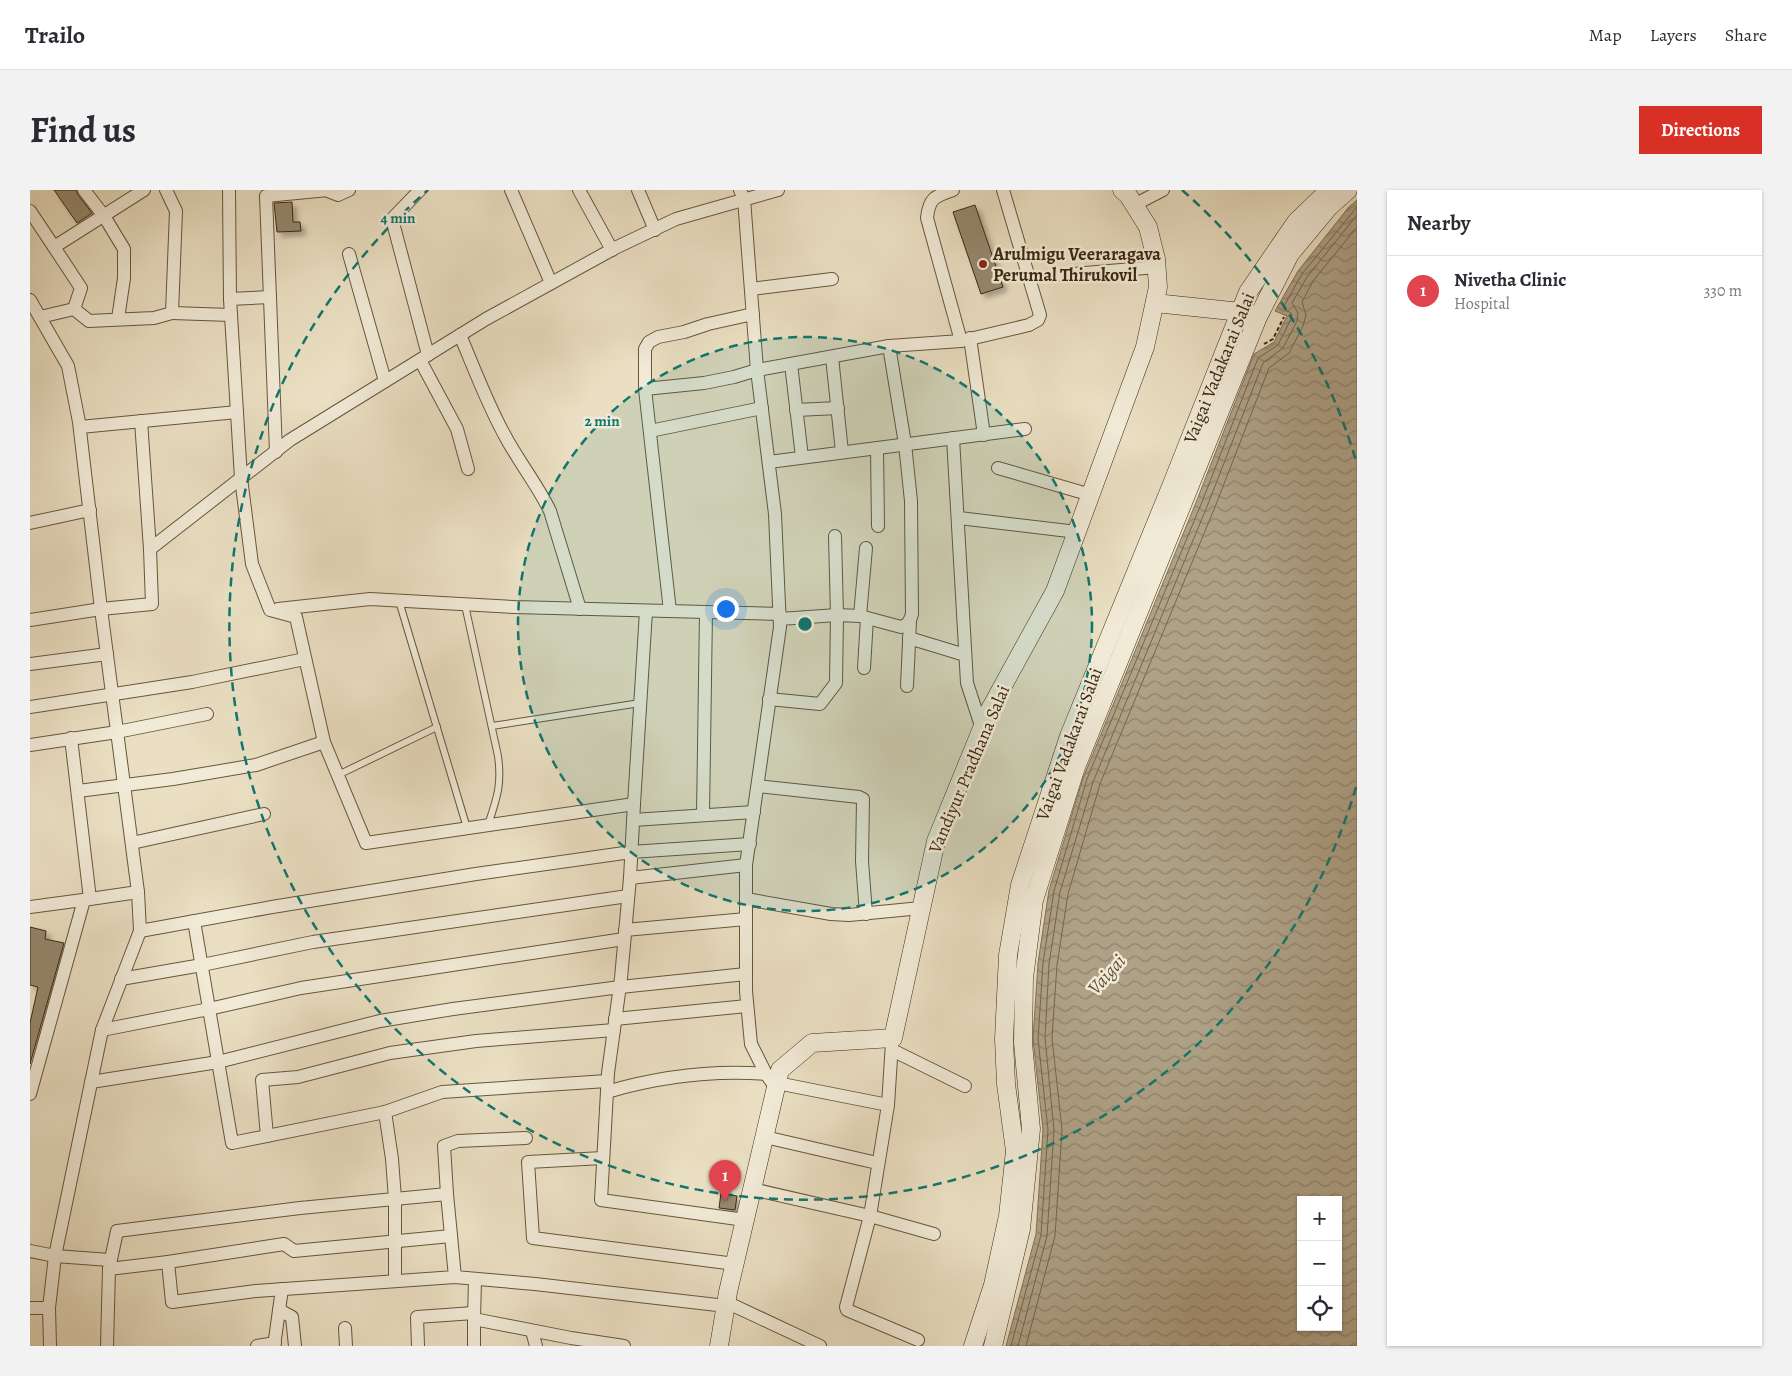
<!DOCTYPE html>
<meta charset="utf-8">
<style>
:root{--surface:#fff;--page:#f2f2f3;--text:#2b2b33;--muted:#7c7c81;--line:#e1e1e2;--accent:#d93025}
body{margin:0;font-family:Alegreya,serif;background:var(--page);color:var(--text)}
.controls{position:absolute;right:15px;bottom:15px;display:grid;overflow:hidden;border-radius:0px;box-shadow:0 1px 4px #0004}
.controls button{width:45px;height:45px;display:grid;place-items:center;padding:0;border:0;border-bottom:1px solid var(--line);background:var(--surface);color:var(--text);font:25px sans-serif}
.you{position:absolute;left:695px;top:418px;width:18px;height:18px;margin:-12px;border:4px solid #fff;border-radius:50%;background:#1a73e8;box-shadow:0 0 0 8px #1a73e833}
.badge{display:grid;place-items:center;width:32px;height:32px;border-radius:50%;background:var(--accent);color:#fff;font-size:16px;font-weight:700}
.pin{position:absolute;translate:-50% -41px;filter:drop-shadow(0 1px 2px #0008)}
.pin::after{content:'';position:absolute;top:26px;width:18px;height:15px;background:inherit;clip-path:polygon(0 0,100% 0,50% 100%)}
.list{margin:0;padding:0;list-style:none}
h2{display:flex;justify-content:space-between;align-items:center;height:65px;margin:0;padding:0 20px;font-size:21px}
h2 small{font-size:16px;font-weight:400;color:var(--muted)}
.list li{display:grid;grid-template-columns:32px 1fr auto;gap:15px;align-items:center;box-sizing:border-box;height:70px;padding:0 20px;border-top:1px solid var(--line)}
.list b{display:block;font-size:19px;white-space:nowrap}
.list p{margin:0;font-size:16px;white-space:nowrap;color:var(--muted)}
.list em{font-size:16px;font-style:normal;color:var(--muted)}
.icon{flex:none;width:28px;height:28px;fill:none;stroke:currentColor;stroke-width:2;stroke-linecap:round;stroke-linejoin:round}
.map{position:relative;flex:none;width:1327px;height:1156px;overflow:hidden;border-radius:0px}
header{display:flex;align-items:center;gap:30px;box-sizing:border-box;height:70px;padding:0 25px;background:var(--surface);border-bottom:1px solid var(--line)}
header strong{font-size:24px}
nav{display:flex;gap:28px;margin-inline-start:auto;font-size:18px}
.intro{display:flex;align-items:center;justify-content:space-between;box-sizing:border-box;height:120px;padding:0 30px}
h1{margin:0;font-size:35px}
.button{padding:12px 22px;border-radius:0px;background:var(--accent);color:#fff;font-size:18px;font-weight:700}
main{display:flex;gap:30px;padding:0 30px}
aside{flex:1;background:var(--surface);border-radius:0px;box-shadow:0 1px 4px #0004}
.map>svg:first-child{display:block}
.water{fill:url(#water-waves);stroke:#807157;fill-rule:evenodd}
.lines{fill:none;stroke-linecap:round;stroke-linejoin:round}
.shore{stroke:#74654c;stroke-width:1}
.building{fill:#96886d;stroke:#3b2911;filter:url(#shadow)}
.lane-casing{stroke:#67563d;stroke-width:8}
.street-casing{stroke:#67563d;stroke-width:14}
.secondary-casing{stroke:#3b2911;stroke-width:19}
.path{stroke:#3b2911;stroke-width:2;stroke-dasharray:4 2.5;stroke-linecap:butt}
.lane{stroke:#f1ead7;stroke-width:6}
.street{stroke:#f1ead7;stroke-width:12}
.secondary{stroke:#f1ead7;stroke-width:18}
.ring{fill:none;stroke:#0f766e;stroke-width:2.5;stroke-dasharray:9 6}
.poi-dot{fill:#8f2418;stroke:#f1ead7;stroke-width:2}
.labels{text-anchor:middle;stroke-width:5;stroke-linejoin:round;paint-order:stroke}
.poi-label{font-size:18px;font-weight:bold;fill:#3b2911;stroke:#f1ead7;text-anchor:start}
.street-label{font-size:18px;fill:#3b2911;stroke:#f1ead7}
.water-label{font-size:19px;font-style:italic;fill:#5e4d34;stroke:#f1ead7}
.centre{fill:#0f766e;stroke:#f1ead7;stroke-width:2.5}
.ring-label{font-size:15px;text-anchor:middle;font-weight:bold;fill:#0f766e;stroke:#f1ead7;stroke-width:5;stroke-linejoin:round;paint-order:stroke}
</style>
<header>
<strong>Trailo</strong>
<nav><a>Map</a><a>Layers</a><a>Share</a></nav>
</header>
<div class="intro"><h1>Find us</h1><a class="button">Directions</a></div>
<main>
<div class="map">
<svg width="1327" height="1156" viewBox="0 0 1327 1156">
<defs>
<pattern id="water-waves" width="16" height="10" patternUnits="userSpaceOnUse" patternTransform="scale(1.25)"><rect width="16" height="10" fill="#aea186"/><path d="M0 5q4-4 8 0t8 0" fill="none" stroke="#8f836c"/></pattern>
<filter id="shadow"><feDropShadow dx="4.5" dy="4.5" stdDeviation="2.5" flood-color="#0004"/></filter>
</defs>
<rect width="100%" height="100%" fill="#eadfc2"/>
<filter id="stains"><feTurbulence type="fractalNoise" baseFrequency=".004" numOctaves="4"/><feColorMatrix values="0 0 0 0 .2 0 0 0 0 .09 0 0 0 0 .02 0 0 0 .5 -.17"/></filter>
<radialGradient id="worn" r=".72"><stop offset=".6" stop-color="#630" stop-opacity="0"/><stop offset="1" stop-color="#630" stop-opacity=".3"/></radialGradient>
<path class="water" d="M1327,10V1156H976L1006,1044L1013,940L1003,849L1008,773L1019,700L1053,588L1167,310L1224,164L1244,152L1257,126L1245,121L1268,81L1318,18ZM1271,1010H1308V1137H1271Z"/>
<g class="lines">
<g class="shore">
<polyline points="981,1156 1011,1045 1018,940 1008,849 1013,773 1024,701 1057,589 1172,312 1228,168 1248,155 1262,127 1261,123 1254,119 1254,116 1272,84 1327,17"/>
<polyline points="988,1156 1017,1046 1024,940 1015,848 1019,774 1030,702 1063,592 1178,314 1233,173 1253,158 1267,131 1268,123 1262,113 1277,87 1327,25"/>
<polyline points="996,1156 1025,1046 1032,940 1022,848 1027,775 1038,704 1070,594 1185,317 1239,178 1259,163 1273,136 1276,125 1272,112 1283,91 1327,37"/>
</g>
</g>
<g class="building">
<polygon points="24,0 46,0 48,5 62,23 47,33"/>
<polygon points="262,12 263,32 270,32 271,41 247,42 244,13"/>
<polygon points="945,15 973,97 951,104 923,22"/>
<polygon points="0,737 16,741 15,749 34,753 0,874 0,833 8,797 0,795"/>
<polygon points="691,1003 707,1006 705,1020 689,1018"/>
</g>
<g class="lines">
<defs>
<g id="lane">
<polyline points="369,411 437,638"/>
<path d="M435,415L468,566C472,595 467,608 458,635"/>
<polyline points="462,536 610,513"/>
<polyline points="308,585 407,537"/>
</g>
<g id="street">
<polyline points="54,0 74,26 94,59 94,88 88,129"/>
<polyline points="136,0 146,21 142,123 201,125"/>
<polyline points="199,0 200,109"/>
<polyline points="390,0 362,29 398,165"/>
<polyline points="481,0 521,93"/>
<polyline points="549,0 582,60"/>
<polyline points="608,0 625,40"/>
<polyline points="710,0 714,9 727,180 745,324 750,437 716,675 716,801 721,854 736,884 746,898"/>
<path d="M923,0C905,6 899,8 897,28L931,151L999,135L1008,130L1010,125L973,0"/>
<polyline points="298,1 308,5 319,0"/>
<polyline points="1104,15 1133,0"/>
<polyline points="0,21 24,57 114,0"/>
<polyline points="24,57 51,98 44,119"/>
<polyline points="319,64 355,191"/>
<polyline points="1031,85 1127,77"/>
<polyline points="721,99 802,89"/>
<polyline points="240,107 200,109 211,288 222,374 240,420 266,427 294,552 336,653 604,614 600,688 591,788 578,883 571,1010 715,1030"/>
<polyline points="0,110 38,176 49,232 71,419 108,702 110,741 242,717 446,684 601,662 720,654"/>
<polyline points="10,127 44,119 59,131 124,128 142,123"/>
<path d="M430,145C444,178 457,213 474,244C488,271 507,294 520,321L550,419"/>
<polyline points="940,148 954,245"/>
<polyline points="802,167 812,262"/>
<polyline points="390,170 427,239 438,279"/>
<polyline points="761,174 772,267"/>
<polyline points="615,199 674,193 704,187 727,180 859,156 931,151"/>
<polyline points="766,220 808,218"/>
<polyline points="111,231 120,359"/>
<polyline points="50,237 207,222"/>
<polyline points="620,241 732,218"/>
<polyline points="923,248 937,493 952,539"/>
<polyline points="847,258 848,336"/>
<polyline points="246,262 236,6 298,0"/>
<polyline points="739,272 995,239"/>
<polyline points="968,278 1061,305"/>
<polyline points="929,328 1047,342"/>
<polyline points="0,333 60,320"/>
<polyline points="248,419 340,409 484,417 750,424"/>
<polyline points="640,421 615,199 615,159 619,152 628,147 654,142 678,134 723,124"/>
<polyline points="830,426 836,358"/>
<path d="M750,429L807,425L830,426L871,437C878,435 880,431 882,424L881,311L875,254L859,156"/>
<polyline points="0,430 71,419 122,414 120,359 260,250 456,129 585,58 646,29 748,0"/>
<polyline points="879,448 935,465"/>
<polyline points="0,474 77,464"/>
<polyline points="834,478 837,428"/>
<polyline points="877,496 880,431"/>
<polyline points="739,509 790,514 806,493 807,425 805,346"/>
<polyline points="0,517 162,492 275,469"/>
<polyline points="41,548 60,709 108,702"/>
<polyline points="0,555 87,542 177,524"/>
<polyline points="728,596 829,607 833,609 832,671 836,724"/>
<polyline points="48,601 143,589 226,575 294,552"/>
<polyline points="604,614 616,421"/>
<polyline points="673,625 676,422"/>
<polyline points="603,630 724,622"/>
<polyline points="102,653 234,624"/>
<polyline points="600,688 716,675"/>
<polyline points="716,709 801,724 819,725 891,718"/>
<polyline points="0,717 60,709"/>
<polyline points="164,731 202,953 355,922 412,902 577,891"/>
<polyline points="595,740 716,729"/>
<polyline points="91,789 172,775 283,752 598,706"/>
<polyline points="585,829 717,816"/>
<polyline points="72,840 179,819 271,798 594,749"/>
<polyline points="862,860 935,896"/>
<polyline points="61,892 188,872 350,831 423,819 590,797 716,784"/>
<polyline points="747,893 858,915 840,1026 816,1117 817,1120 888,1150"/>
<path d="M577,902C628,887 682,880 736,884"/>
<polyline points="0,904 54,710"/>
<polyline points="858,915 862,853"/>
<polyline points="355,922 362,969 365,1009 365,1091"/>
<polyline points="237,946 232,890 268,887 360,863 446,851 584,840"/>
<polyline points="735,947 847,973"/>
<polyline points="573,968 498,972 503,1048 705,1074"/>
<polyline points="722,999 840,1026 904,1044"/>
<polyline points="417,1004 414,956 428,951 496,948"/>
<polyline points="0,1061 25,1066 72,840 110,741"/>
<polyline points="138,1072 254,1054 264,1061 421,1046"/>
<polyline points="425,1087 226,1101 142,1112 138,1072 79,1079 87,1041 270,1018 417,1004 425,1087 505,1094 696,1116"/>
<polyline points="445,1089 444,1129 541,1148 594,1156"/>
<polyline points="696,1112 790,1156"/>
<polyline points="0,1118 19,1118"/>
<polyline points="249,1120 262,1127 265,1156"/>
<polyline points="444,1129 444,1156"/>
<polyline points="315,1138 316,1156"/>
<polyline points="502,1141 506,1156"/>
<polyline points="20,1156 19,1118 25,1066 80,1070"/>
<polyline points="77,1156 79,1079"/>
<polyline points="227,1156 245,1153"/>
<polyline points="244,1156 252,1099"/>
<polyline points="388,1156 387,1127 444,1123"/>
</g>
<g id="secondary">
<polyline points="1125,113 1211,122 1220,124"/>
<polyline points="689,1156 698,1102 750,880 782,853 863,848 906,651 959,521 1025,401 1115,157 1128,97 1126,69 1118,37 1098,5 1092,0"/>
<polyline points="943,1156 963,1095 978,1026 985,961 976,894 974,849 978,765 990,695 1039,546 1142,294 1218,102 1266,32 1299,0"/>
<polyline points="963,1156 991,1039 1001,939 993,853 994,788 1004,710 1046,577 1228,127 1260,64 1299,17 1318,0"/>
</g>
</defs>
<use href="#lane" class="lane-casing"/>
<use href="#street" class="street-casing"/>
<use href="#secondary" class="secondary-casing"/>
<polyline class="path" points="1234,154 1243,149 1254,127"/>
<use href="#lane" class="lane"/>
<use href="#street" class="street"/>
<use href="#secondary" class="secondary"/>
</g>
<circle cx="775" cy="434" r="287" fill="#0f766e" fill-opacity=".12"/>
<g class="ring">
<circle cx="775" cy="434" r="287"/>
<path d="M1326 597A575 575 0 1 1 398 0M1152 0A575 575 0 0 1 1326 271"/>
</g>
<circle class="poi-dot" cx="953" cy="74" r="5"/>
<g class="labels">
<g class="poi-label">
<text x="963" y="70">Arulmigu Veeraragava<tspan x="963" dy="21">Perumal Thirukovil</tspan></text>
</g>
<g class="street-label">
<text transform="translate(1189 178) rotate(-68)" y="6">Vaigai Vadakarai Salai</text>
<text transform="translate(1039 554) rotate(-70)" y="6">Vaigai Vadakarai Salai</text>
<text transform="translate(939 579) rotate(-67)" y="6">Vandiyur Pradhana Salai</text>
</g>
<g class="water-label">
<text transform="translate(1076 784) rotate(-48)" y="7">Vaigai</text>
</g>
</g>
<circle cx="775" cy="434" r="8" class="centre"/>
<g class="ring-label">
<text x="368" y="33">4 min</text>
<text x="572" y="236">2 min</text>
</g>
<rect width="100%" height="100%" filter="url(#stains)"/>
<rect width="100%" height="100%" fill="url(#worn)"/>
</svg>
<div class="controls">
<button>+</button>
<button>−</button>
<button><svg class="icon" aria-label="locate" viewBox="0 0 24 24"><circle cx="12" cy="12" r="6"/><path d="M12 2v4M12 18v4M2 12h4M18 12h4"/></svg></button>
</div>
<div class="you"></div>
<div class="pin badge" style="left:695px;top:1011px;background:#e0444e">1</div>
</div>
<aside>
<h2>Nearby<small></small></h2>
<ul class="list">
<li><span class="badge" style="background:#e0444e">1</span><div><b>Nivetha Clinic</b><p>Hospital</p></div><em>330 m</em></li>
</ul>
</aside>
</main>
